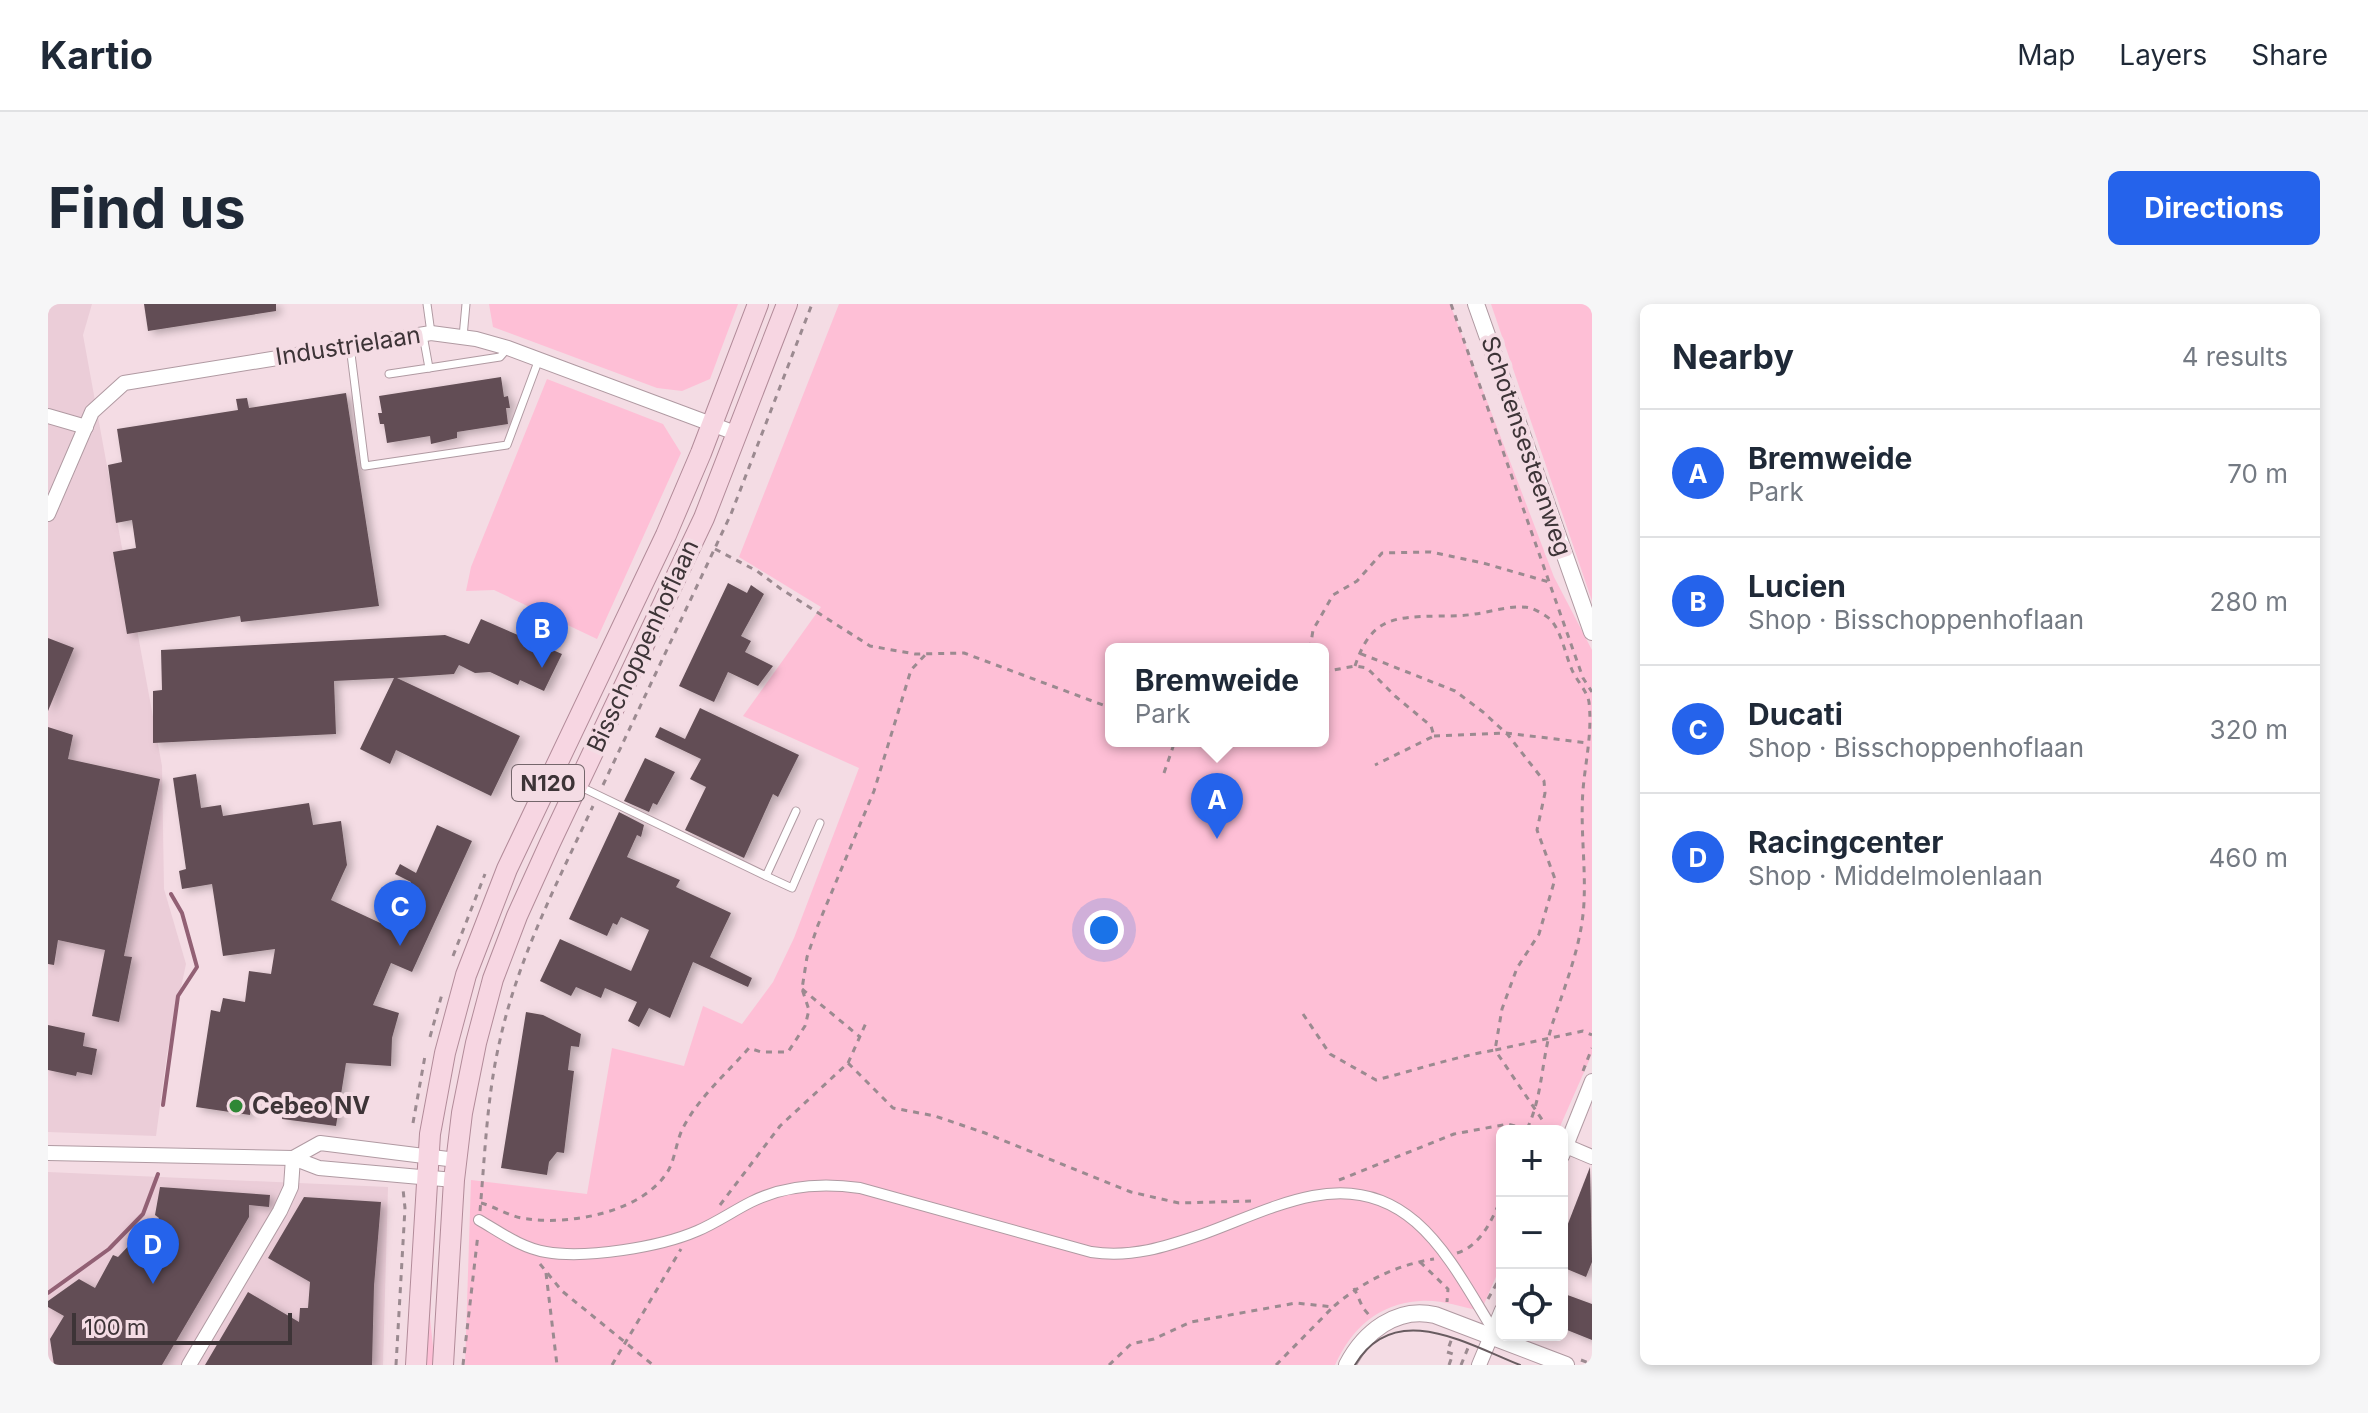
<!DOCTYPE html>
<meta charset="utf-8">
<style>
:root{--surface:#fff;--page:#f6f6f7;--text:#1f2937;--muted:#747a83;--line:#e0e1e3;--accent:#2563eb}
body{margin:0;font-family:Inter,sans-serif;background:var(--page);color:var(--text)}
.controls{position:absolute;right:24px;bottom:24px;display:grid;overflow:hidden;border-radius:12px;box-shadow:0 4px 12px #0003}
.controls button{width:72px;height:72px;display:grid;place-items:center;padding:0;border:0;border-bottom:2px solid var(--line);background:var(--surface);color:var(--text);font:40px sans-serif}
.scale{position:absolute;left:24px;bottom:20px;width:220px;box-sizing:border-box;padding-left:8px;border:4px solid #3d3437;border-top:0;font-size:22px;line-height:28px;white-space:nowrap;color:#3d3437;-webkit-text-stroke:6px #f4dce4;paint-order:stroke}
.you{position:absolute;left:1056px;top:626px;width:28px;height:28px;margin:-20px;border:6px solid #fff;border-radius:50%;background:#1a73e8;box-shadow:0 0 0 12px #1a73e833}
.badge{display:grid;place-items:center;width:52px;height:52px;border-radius:50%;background:var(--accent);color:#fff;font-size:26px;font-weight:700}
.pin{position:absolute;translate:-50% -66px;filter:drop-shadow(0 2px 4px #0008)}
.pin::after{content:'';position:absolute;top:42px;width:28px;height:24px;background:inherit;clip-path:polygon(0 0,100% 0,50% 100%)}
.popup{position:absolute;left:1057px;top:339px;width:224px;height:104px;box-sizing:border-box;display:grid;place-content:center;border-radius:12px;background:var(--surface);filter:drop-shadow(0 2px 6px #0005);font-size:26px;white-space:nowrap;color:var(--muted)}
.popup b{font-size:30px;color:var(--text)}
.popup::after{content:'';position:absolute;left:50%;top:100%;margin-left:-16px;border:16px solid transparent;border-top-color:var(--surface)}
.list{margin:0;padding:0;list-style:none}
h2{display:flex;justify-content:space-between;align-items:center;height:104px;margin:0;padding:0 32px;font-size:34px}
h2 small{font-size:26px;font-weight:400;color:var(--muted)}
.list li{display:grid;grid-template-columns:52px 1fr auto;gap:24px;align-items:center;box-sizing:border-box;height:128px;padding:0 32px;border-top:2px solid var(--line)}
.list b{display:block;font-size:30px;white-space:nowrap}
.list p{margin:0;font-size:26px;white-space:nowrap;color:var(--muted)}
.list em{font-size:26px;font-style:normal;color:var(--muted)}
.icon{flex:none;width:44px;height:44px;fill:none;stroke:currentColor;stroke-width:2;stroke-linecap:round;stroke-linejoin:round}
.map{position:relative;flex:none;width:1544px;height:1061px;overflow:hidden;border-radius:12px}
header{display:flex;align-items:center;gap:48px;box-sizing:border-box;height:112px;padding:0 40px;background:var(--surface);border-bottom:2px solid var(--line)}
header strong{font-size:38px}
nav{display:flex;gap:44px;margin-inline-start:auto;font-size:28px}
.intro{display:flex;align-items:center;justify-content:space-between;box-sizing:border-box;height:192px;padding:0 48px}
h1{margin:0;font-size:56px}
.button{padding:20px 36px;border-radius:12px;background:var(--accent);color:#fff;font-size:28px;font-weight:700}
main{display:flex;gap:48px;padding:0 48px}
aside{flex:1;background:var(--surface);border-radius:12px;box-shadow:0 4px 12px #0003}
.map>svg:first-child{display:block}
.built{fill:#ebcdd8}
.green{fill:#febfd6;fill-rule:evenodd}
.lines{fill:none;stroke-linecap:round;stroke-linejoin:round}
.stream{stroke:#926074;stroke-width:4}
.building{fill:#624e55;filter:url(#shadow)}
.service-casing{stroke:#b09aa2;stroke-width:9}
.pedestrian-casing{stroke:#b09aa2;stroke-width:12}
.minor-casing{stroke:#b09aa2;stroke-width:16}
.tertiary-casing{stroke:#b09aa2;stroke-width:18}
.primary-casing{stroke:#b28b99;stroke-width:22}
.path{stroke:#9b8a90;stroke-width:3;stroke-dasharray:6 6;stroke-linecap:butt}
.service{stroke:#fff;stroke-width:7}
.pedestrian{stroke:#fff;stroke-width:10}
.minor{stroke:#fff;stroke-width:14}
.tertiary{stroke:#fff;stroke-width:16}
.primary{stroke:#f7d6e2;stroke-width:20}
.tram{stroke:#685c60;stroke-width:2}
.poi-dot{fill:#2e8736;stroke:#f4dce4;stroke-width:3}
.labels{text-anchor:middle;stroke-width:8;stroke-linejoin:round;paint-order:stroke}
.shield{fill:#f4dce4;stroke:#74666b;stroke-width:2}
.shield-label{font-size:22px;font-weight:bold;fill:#3d3437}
.street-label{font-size:24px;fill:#3d3437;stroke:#f4dce4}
.poi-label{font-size:24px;font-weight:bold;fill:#3d3437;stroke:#f4dce4;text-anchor:start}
</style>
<header>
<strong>Kartio</strong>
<nav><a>Map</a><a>Layers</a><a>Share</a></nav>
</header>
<div class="intro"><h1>Find us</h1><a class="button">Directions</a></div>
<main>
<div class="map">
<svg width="1544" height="1061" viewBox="0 0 1544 1061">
<defs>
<filter id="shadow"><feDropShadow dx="5" dy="3" stdDeviation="4" flood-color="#0004"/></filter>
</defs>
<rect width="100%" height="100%" fill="#f4dce4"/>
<g class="built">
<polygon points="0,0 44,0 35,31 114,462 116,585 138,660 119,750 108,832 0,828"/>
<polygon points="0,868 340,883 335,1061 0,1061"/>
</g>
<g class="green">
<polygon points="441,0 690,0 662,75 634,87 609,84 445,23"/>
<path d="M791,0H1402L1506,273L1544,346V750L1510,827H1454V959L1433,1007C1414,1003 1391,995 1372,997C1330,1000 1304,1024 1287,1061H417L423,876L539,890L564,744L636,762L655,702L694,720L725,678L746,634L811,464L695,412L773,303L691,253ZM1063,345H1275V437H1063Z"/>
<polygon points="1443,0 1544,0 1544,297"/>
<polygon points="499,75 615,120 633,149 549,335 446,286 418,287 423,263"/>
<polygon points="388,910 382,1014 387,1061 375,1061 383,911"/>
</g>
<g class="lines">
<g class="stream">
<polyline points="115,801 130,692 149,663 134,609 123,590"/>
<polyline points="0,989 61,945 95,910 110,870"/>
<polyline points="0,1058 1,1061"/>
</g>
</g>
<g class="building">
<polygon points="96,0 228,0 228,7 100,27"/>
<polygon points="453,73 456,93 460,92 462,104 458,104 460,120 409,128 409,134 383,140 382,132 339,139 336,120 332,120 330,109 334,109 331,92"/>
<polygon points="298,89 331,302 193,318 192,312 79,330 65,248 88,244 84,216 68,219 60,161 74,158 69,125 190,106 188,95 199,94 201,104"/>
<polygon points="680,279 699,289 703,281 716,290 693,332 703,337 697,348 725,362 710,382 680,368 666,398 631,382"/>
<polygon points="433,315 514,350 496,387 472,376 470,381 442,368 427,369 411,361 406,370 349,374 472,432 443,492 348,446 342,460 312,445 346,374 286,377 288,430 105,439 105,387 114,386 113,346 397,331 421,340"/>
<polygon points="0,334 26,344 0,407"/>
<polygon points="652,404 751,451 730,493 725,490 696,554 637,526 658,483 642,475 653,455 607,433 612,423 637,435"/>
<polygon points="0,423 25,431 20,455 112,475 76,652 84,653 71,718 44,712 57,646 10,636 6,661 0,660"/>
<polygon points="597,454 627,468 609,501 605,499 601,508 576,497"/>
<polygon points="148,470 153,504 173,501 175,512 261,499 265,521 293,517 299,561 283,596 343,624 363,578 347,570 352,560 368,569 389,521 424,537 364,668 343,659 325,701 351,709 344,734 343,762 298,759 288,822 234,815 237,800 204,796 202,811 148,803 163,706 172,708 175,694 197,698 201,667 223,670 227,645 175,652 164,580 134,585 131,567 138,565 125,474"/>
<polygon points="571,508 596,521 593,533 589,531 579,553 632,576 628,583 683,609 662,653 704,674 700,683 645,658 622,714 601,704 591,723 580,717 589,698 557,684 553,694 528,683 523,692 492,677 512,635 583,667 601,626 573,613 569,621 565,619 559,632 521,615"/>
<polygon points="478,708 495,711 533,730 531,743 523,742 520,766 526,767 516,849 509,848 501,858 499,871 453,864"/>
<polygon points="0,721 37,729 35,742 49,745 44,771 29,768 28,772 0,766"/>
<polygon points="1542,863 1544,958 1538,973 1514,963 1514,935"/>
<polygon points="112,883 222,891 221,903 201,901 201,913 114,1061 6,1061 2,1035 16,1012 0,1003 0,997 31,975 47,984 65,951 70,953 88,934 97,938 111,914 107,911"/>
<polygon points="256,893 333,898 326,982 324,1061 157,1061 200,988 251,1018 252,1004 260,1004 262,978 220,954"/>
<polygon points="1514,989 1544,1000 1544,1036 1514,1024"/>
</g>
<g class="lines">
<defs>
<g id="service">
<polyline points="379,0 383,29"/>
<polyline points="415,33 418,0"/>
<polyline points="302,42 317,162 459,141 491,55"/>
<polyline points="381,64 452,53 459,45"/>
<polyline points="341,70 381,64 375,31"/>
<polyline points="531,482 718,572 748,507"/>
<polyline points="718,572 744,584 772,519"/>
</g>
<path id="pedestrian" d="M431,916C452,928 473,944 498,948C538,955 612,943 649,927C668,919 685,907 703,898C737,881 776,879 812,884L1043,948C1084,954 1117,943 1155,930C1191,917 1228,899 1265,892C1361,873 1400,952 1442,1021"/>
<g id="minor">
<polyline points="0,112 38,123"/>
<polyline points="0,210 44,108 76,79 383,29 428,35 460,44 690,130"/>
<polyline points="1518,842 1544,853"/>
<polyline points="0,849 245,854 271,864 406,876"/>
<polyline points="1514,852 1544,777"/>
<polyline points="245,854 272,839 408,856"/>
<polyline points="141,1061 232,907 243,883 245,854"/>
<polyline points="1431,1061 1454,1006"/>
</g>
<g id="tertiary">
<polyline points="1428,0 1544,328"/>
<path d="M1299,1061C1316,1028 1349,1002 1387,1011L1518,1061"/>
</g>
<g id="primary">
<polyline points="368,1061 382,830 397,749 418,671 459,565 618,231 653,149 710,0"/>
<polyline points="395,1061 406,876 414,809 428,739 445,675 469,612 502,539 656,214 739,0"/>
</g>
</defs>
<use href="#service" class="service-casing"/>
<use href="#pedestrian" class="pedestrian-casing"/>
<use href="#minor" class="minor-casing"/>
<use href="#tertiary" class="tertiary-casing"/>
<use href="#primary" class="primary-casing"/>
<g class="path">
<polyline points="1403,0 1535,374 1544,388"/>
<polyline points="667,245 709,267 733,285 822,342 867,350 916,349 1063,404"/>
<polyline points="1262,345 1265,326 1285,291 1309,277 1334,249 1383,248 1435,259 1501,278"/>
<path d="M1307,362C1323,314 1344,313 1391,312C1403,312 1415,312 1427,310C1444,308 1465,300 1482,304C1487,305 1499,312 1503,316C1514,329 1517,350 1524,366C1529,377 1539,387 1541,398C1544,425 1539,450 1536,476C1531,517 1538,558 1536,598C1534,641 1517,681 1504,721C1493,757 1495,793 1478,827"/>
<polyline points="1275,368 1307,362 1319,364 1347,392 1383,422 1386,432 1327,461"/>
<polyline points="1386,432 1458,429 1540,439"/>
<polyline points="1116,469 1127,437"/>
<polyline points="555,481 683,210 764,0"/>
<polyline points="405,652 437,570"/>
<polyline points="754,685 812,733"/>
<path d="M1255,710L1282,750L1328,776C1368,766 1406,753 1447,746L1454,705L1469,664L1491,630L1507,575L1489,526L1497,489L1496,477L1460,431L1435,408L1407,387L1311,349"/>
<polyline points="382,733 394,690"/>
<polyline points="800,759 818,719"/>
<polyline points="1535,767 1544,744"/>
<polyline points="365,819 377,752"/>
<polyline points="1495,827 1495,817 1447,746 1535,727 1544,731"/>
<polyline points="1291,876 1406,830 1460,820 1485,827"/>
<path d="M433,899C448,903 464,914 480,915C523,921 595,908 620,867C627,855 628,839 634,826C649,795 678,770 701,744L713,748H740L757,722L761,706L754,685L759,653L770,621L826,487L863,366L878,350"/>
<polyline points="672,901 732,822 800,759 845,804 887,812 937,829 1083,888 1131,899 1203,897"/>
<path d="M432,907C437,850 439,791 452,736C470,654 510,577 545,502"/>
<path d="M1409,949C1434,941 1444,915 1454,893"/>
<polyline points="1372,958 1400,985 1399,998"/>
<polyline points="492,960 514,987 605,1061"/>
<polyline points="498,969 509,1061"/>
<polyline points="1306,984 1315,1004 1321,1011"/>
<polyline points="1440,995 1454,970"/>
<polyline points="1533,1056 1544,1060"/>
<polyline points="348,1061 357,904 355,885"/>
<polyline points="415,1061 430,930"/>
<polyline points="564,1061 633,945"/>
<path d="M1061,1061L1083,1040L1106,1035L1143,1018L1248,999L1285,1003C1314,978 1348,961 1386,955"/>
<polyline points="1228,1061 1285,1003"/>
<polyline points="1401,1061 1405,1050 1399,1048 1404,1034"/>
<polyline points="1413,1061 1422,1039"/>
</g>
<use href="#service" class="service"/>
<use href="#pedestrian" class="pedestrian"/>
<use href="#minor" class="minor"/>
<use href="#tertiary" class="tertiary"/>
<use href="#primary" class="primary"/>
<path class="tram" d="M1307,1061C1346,995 1419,1040 1472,1061"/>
</g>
<circle class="poi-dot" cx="188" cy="802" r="8"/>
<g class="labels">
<rect class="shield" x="464" y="461" width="72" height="36" rx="6"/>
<g class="shield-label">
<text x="500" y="487">N120</text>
</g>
<g class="street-label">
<text transform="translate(300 42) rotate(-9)" y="8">Industrielaan</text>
<text transform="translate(1478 142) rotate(71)" y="8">Schotensesteenweg</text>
<text transform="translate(595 342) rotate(-65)" y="8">Bisschoppenhoflaan</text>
</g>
<g class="poi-label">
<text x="204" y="810">Cebeo NV</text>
</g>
</g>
</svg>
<div class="controls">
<button>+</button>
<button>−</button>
<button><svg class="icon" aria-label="locate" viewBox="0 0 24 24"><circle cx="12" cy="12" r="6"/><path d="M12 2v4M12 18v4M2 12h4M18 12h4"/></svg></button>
</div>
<div class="scale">100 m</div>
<div class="you"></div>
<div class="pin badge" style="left:1169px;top:535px">A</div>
<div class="popup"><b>Bremweide</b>Park</div>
<div class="pin badge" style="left:494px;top:364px">B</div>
<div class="pin badge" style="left:352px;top:642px">C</div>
<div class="pin badge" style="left:105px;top:980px">D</div>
</div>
<aside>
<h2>Nearby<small>4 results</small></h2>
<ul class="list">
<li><span class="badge">A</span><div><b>Bremweide</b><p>Park</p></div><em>70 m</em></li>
<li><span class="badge">B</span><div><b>Lucien</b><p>Shop · Bisschoppenhoflaan</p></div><em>280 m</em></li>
<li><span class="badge">C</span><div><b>Ducati</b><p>Shop · Bisschoppenhoflaan</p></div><em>320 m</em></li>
<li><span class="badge">D</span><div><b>Racingcenter</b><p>Shop · Middelmolenlaan</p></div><em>460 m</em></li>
</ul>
</aside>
</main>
